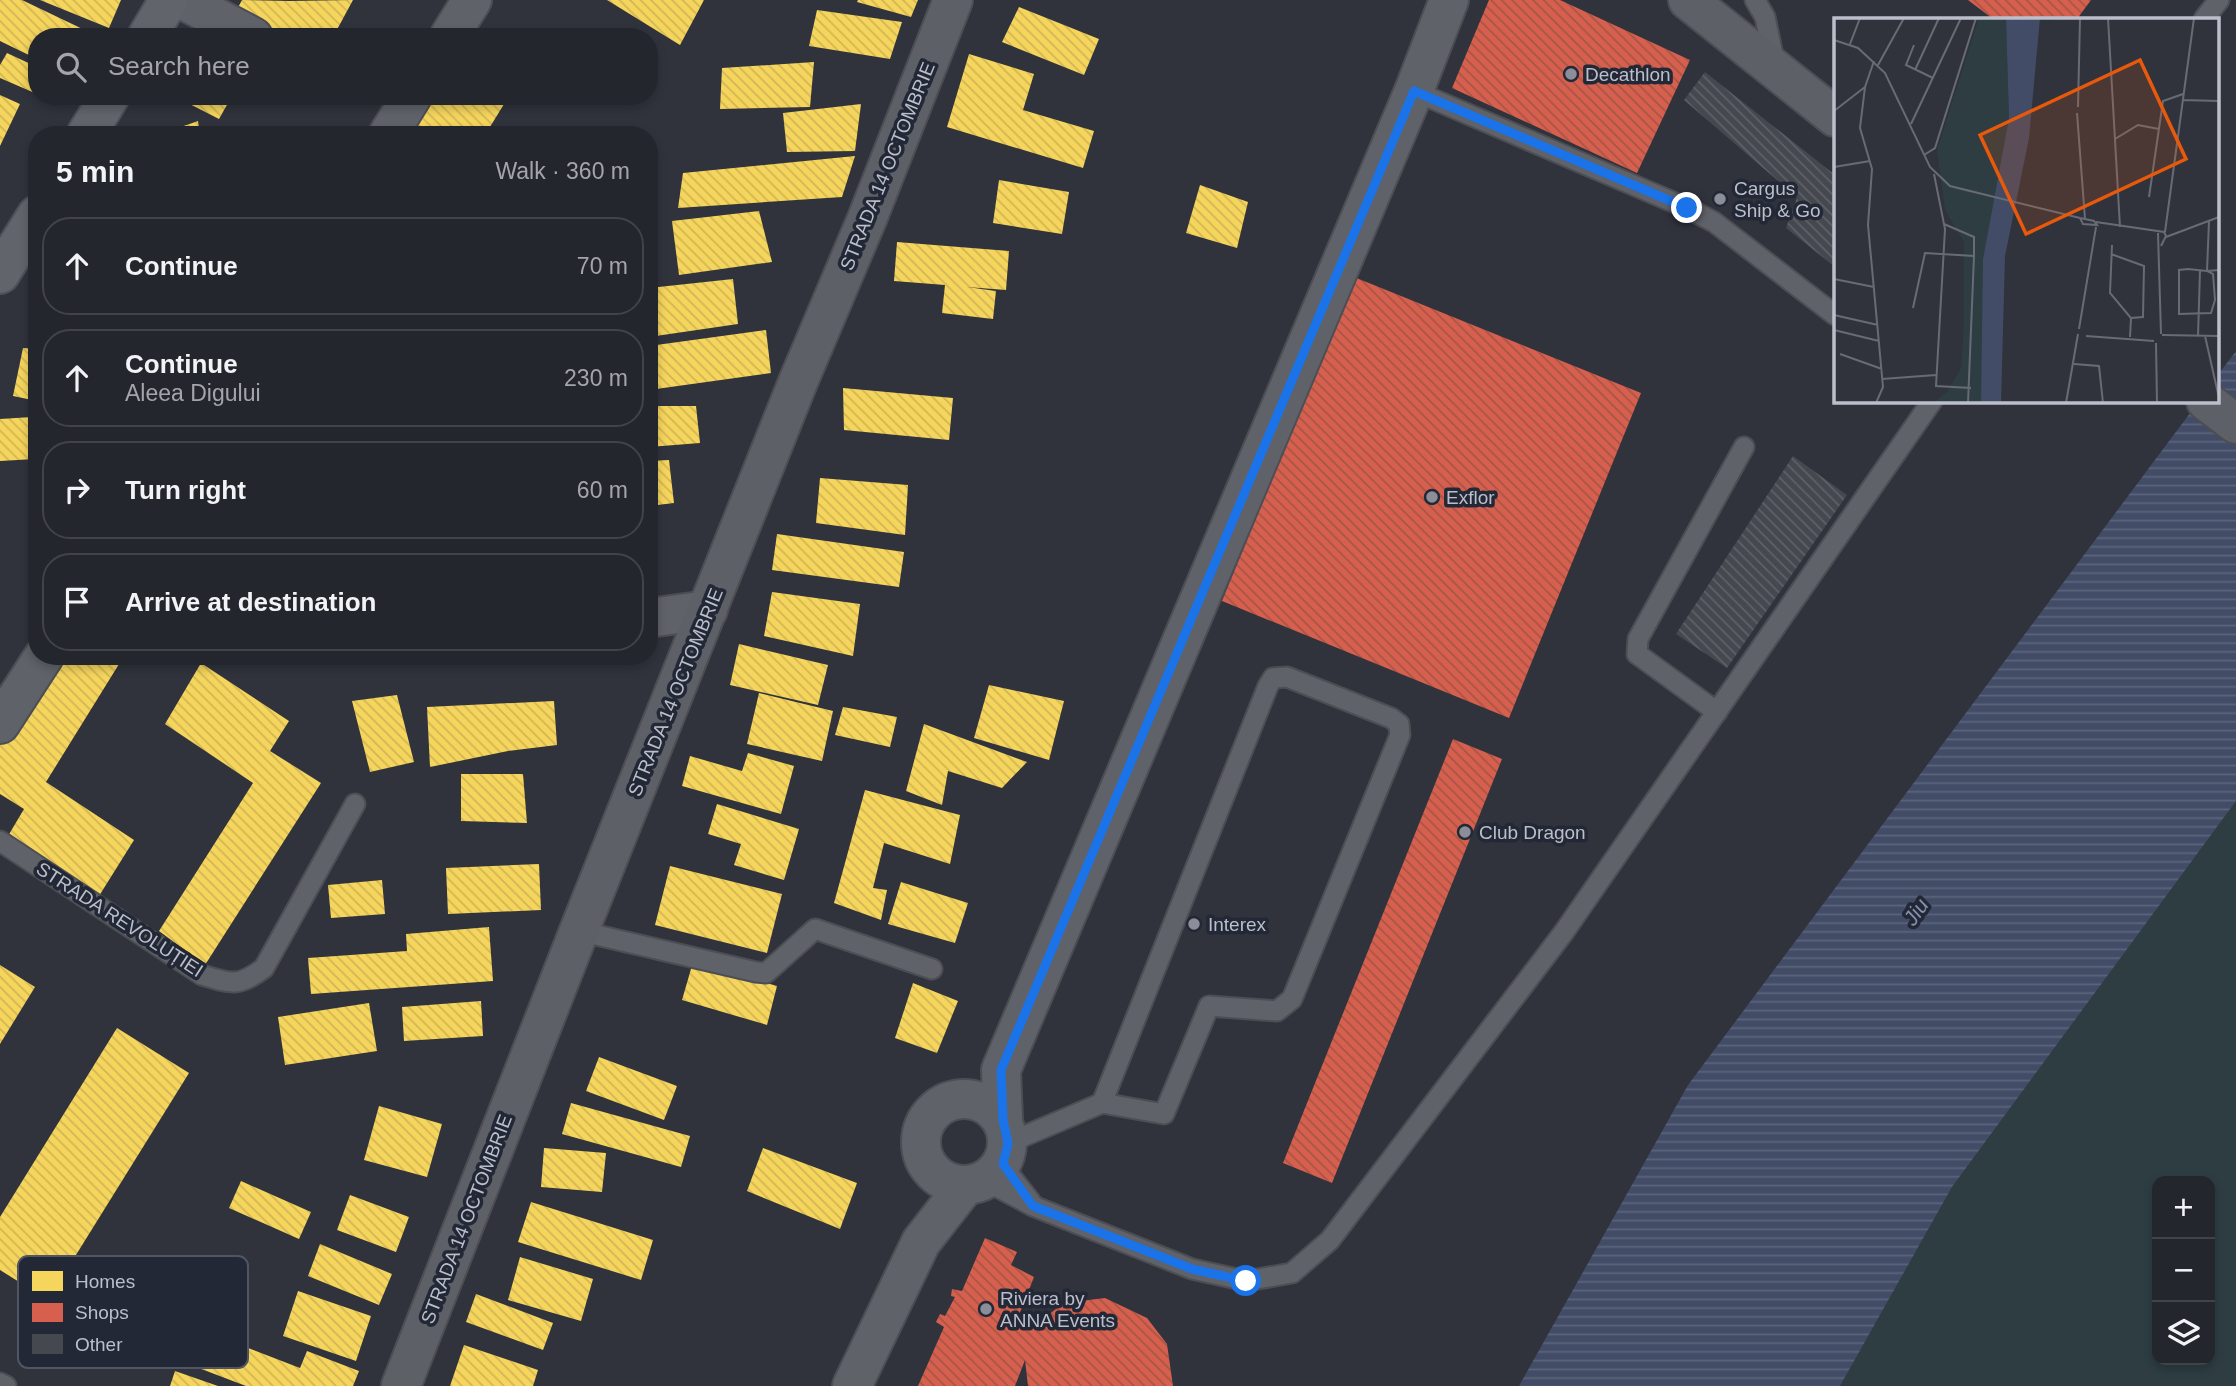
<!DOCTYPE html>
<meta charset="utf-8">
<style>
:root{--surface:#24262d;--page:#303239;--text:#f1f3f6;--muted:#a3a5aa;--line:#414349}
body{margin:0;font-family:Arial,sans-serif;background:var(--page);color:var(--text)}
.controls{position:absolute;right:21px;bottom:21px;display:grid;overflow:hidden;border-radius:14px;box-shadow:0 4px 10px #0003}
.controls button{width:63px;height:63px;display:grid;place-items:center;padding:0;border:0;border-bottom:2px solid var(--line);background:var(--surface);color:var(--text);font:35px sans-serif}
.stop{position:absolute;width:21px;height:21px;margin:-16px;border:5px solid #1a73e8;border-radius:50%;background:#fff}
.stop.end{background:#1a73e8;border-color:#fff;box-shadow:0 2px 7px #0008}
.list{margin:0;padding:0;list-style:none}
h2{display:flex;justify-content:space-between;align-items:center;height:91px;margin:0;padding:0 28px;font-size:30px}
h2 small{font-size:23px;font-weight:400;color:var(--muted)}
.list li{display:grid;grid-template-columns:46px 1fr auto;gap:21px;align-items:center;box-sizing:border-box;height:98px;margin:0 14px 14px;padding:0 14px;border:2px solid var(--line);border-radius:28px}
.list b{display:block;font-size:26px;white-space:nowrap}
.list p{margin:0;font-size:23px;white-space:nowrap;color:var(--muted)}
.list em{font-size:23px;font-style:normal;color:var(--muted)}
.icon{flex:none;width:38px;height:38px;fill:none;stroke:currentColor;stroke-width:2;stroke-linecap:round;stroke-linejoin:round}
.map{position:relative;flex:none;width:2236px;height:1386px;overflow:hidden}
.search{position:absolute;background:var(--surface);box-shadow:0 4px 10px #0003;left:28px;top:28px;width:630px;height:77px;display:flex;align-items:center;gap:18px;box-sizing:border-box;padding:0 24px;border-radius:28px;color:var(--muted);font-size:26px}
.panel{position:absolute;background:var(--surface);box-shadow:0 4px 10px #0003;left:28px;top:126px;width:630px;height:539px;border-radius:28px}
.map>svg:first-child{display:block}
.grass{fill:#2d3d42;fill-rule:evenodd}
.water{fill:url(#water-rules)}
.homes{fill:url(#homes-back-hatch)}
.shops{fill:url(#shops-back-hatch)}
.building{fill:url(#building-back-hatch)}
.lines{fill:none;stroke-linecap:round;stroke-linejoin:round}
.lane-casing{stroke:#4c4e54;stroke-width:23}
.street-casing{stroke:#4c4e54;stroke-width:42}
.secondary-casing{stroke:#4c4e54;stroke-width:42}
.primary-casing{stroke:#4d5058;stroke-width:42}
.lane{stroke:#60626a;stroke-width:19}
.street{stroke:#60626a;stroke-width:38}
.secondary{stroke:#5e6068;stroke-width:38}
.primary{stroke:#62646c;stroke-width:38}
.route{stroke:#1a73e8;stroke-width:9}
.poi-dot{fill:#8b8e99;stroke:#232836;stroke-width:2.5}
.labels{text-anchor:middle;stroke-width:7;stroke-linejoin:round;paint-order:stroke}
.poi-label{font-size:19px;fill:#bcbfcb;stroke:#232836;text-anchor:start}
.street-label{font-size:19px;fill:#bcbfcb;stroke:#232836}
.water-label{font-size:21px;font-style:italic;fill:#8691af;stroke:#232836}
.inset-road{fill:none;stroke:#686b75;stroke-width:2}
.view{fill:#e8590c;fill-opacity:0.15;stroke:#e8590c;stroke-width:3.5}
.inset-edge{fill:none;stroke:#bcbfcb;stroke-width:3.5}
.key{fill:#232836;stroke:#515563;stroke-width:2}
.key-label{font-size:19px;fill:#bcbfcb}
</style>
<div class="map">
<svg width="2236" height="1386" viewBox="0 0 2236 1386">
<defs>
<pattern id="water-rules" width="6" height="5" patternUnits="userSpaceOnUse" patternTransform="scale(1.75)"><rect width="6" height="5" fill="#424c66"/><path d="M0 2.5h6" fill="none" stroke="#5b647b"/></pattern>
<pattern id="homes-back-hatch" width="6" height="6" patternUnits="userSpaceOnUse" patternTransform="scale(1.75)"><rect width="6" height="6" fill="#f6d55c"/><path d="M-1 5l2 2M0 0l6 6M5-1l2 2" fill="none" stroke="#d0b656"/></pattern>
<pattern id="shops-back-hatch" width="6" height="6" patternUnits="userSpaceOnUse" patternTransform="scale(1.75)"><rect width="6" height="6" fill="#d6604d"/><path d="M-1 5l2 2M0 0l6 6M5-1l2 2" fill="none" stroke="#a75448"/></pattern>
<pattern id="building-back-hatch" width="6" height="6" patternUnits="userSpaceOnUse" patternTransform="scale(1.75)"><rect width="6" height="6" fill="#45484f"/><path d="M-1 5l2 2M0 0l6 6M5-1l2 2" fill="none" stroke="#5e6167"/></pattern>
</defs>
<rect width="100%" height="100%" fill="#30333c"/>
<path class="grass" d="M2236,801V1386H1840L1952,1187ZM2157,1181H2210V1360H2157Z"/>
<polygon class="water" points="2236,351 2236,801 1952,1187 1840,1386 1519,1386 1688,1085 2199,401 2217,401 2217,376"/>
<g class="homes">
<polygon points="0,0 22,0 91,33 89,37 37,37 37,59 0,41"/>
<polygon points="40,0 121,0 109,28"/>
<polygon points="242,0 289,1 353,0 333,37 277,37 233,17"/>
<polygon points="607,0 704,0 680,45"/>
<polygon points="858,0 918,0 911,17 857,2"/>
<polygon points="1019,7 1099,39 1084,75 1002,42"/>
<polygon points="817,10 902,22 890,59 809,46"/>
<polygon points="7,53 37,67 37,94 0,78 0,65"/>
<polygon points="969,54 1034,74 1023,110 1094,131 1083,168 947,127"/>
<polygon points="814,62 810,107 720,109 722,68"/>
<polygon points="0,95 20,104 0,146"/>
<polygon points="174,96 232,96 219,119"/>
<polygon points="423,96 509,96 485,135 400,135"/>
<polygon points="861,104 855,151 787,152 783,113"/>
<polygon points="198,121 200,135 161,135 161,134"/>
<polygon points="138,127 150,135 132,135"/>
<polygon points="855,156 842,197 678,208 683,173"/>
<polygon points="999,180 1069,192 1062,234 993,223"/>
<polygon points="1200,185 1248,202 1237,248 1186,233"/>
<polygon points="759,211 772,262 679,275 672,221"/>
<polygon points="897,242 1009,251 1006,290 967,287 996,291 993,319 942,313 945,285 894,281"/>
<polygon points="733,279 738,324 649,337 649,288"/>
<polygon points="766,330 771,373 649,390 649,346"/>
<polygon points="23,348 37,349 37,401 13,396"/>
<polygon points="843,388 953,398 949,440 844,430"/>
<polygon points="649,406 696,406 700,443 649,447"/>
<polygon points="32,417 35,459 0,461 0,419"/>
<polygon points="669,460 674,503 649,506 649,461"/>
<polygon points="820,478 908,485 905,535 816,523"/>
<polygon points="777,534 904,552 899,587 772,570"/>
<polygon points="772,592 860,604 853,656 764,636"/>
<polygon points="739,644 828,665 818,705 730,685"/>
<polygon points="53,656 124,656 46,782 134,840 99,896 8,836 24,809 0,794 0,744"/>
<polygon points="201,663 289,721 270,751 321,783 205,965 159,931 253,783 165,724"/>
<polygon points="989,685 1064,701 1049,760 974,738"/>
<polygon points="759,693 833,711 822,761 747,744"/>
<polygon points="397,695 414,762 370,772 352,701"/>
<polygon points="554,701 557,745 508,751 430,767 427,707"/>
<polygon points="843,707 897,717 890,747 835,735"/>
<polygon points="924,724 1027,762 1002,788 948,771 942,805 906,791"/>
<polygon points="748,753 794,766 781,814 682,786 690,756 742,771"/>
<polygon points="461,774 523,774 527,823 461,821"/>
<polygon points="865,790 960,815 950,864 884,843 873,888 887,890 881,920 834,903"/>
<polygon points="717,804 799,829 784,880 734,865 741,844 708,834"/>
<polygon points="539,864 541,910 448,914 446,868"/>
<polygon points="670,866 782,894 767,953 655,925"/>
<polygon points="382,880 385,914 331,918 328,885"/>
<polygon points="901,882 968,903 955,943 888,924"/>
<polygon points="489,927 493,981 311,994 308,958 407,951 406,934"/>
<polygon points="693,962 777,986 767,1025 682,1000"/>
<polygon points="0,965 35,987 0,1044"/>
<polygon points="913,983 958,1001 937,1053 895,1038"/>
<polygon points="481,1001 483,1036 404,1041 402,1007"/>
<polygon points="369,1003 377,1051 285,1065 278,1017"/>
<polygon points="117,1028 189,1073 48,1300 0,1270 0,1217"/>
<polygon points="599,1057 677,1086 664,1120 586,1091"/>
<polygon points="571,1103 690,1136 681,1167 562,1134"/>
<polygon points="379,1106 442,1124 427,1177 364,1160"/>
<polygon points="544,1148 606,1153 602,1192 541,1187"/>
<polygon points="763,1148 857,1183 840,1229 747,1191"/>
<polygon points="241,1181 311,1212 299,1239 229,1208"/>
<polygon points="350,1195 409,1217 396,1252 337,1230"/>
<polygon points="531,1202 653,1240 641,1280 518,1242"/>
<polygon points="320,1244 392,1274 379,1305 308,1276"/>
<polygon points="520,1257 593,1279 581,1321 508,1300"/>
<polygon points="298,1291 371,1316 356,1361 283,1336"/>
<polygon points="476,1294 553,1323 543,1350 466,1322"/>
<polygon points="209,1333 300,1368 307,1351 359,1371 353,1386 246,1386 196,1367"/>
<polygon points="464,1345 538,1370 533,1386 450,1386"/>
<polygon points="175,1371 218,1386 170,1386"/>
</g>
<g class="shops">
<polygon points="1489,0 1560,0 1690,60 1637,173 1452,88"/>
<polygon points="1968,0 2091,0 2077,19 1993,19"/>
<polygon points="1354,277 1641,393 1509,718 1222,601"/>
<polygon points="1453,739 1502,759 1332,1183 1283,1163"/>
<polygon points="985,1238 1017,1252 1011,1265 1034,1277 1017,1320 1040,1331 1048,1315 1064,1303 1105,1298 1147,1318 1167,1344 1173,1386 1028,1386 1025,1360 1015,1386 918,1386 944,1327 936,1322 940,1314 945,1316 955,1297 951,1296 952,1289 962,1291"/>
</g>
<g class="building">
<polygon points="1705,72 1835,175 1835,267 1786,228 1797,197 1684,100"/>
<polygon points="1793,456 1847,495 1727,668 1676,634"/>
</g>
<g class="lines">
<defs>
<g id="lane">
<polyline points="1755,0 1765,17 1775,65"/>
<polyline points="2204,19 2219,0"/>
<polyline points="1414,91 1687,208 1714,222 1835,315"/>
<polyline points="1717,712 1637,654 1638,639 1744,447"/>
<path d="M0,841L202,975C231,984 239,987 264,968L355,804"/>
<polyline points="579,931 756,972 766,973 815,929 932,969"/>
<polyline points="1008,1143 1102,1103 1164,1114 1209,1006 1277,1011 1292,999 1400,735 1399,724 1391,718 1287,677 1273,678 1268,686 1102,1103"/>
<polyline points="1002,1165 1031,1202"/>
<polyline points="986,1181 1033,1206 1192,1269 1246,1281 1292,1273 1330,1240 1564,932 1932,401"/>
<polyline points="0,1383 6,1386"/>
</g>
<g id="street">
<polyline points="183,0 253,37"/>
<polyline points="449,37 472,0"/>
<polyline points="388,135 412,96"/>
<polyline points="649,618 708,610"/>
<polyline points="0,724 44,656"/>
<circle cx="964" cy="1142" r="43"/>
<polyline points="1003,1120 1001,1070 1414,91 1449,0"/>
<polyline points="852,1386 921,1242 964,1187"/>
</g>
<g id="secondary">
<polyline points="1688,0 1835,117"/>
<polyline points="2206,401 2236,424"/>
<polyline points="401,1386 579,931 798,382 867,219 953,0"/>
</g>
<g id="primary">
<polyline points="147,37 169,0"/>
<polyline points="86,135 110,96"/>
<polyline points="0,274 37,215"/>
</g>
</defs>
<use href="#lane" class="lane-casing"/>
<use href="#street" class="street-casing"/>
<use href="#secondary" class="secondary-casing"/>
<use href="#primary" class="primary-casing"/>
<use href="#lane" class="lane"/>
<use href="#street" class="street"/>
<use href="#secondary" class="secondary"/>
<use href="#primary" class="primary"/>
</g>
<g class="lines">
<polyline class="route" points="1246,1281 1192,1269 1033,1206 1003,1164 1008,1143 1003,1120 1001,1070 1414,91 1687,208"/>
</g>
<g class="poi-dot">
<circle cx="1571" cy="74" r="7"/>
<circle cx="1720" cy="199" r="7"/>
<circle cx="1432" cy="497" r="7"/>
<circle cx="1465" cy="832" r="7"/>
<circle cx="1194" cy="924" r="7"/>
<circle cx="986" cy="1309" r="7"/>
</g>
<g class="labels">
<g class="poi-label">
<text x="1585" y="81">Decathlon</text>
<text x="1734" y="195">Cargus<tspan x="1734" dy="22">Ship &amp; Go</tspan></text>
<text x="1446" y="504">Exflor</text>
<text x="1479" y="839">Club Dragon</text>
<text x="1208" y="931">Interex</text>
<text x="1000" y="1305">Riviera by<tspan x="1000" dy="22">ANNA Events</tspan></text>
</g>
<g class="street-label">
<text transform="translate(887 166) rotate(-68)" y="7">STRADA 14 OCTOMBRIE</text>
<text transform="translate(675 692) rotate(-68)" y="7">STRADA 14 OCTOMBRIE</text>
<text transform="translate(120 919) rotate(33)" y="7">STRADA REVOLUȚIEI</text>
<text transform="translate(466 1219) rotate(-69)" y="7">STRADA 14 OCTOMBRIE</text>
</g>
<g class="water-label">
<text transform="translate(1916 912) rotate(-55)" y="7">Jiu</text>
</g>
</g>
<g transform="translate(1834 18)">
<rect width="385" height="385" fill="#30333c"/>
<path d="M145,0H172L175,100L149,241V368L147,385H99L113,374L127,350L130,307V224L111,192L103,132Z" fill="#2d3d42"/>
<path d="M172,0H206L195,120L171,238L167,385H147L149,241L175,100Z" fill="#424c66"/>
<path class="inset-road" d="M274,0L286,209M0,22L24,30L51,55L96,149L116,168L246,200M16,26L26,0M80,27L72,47L99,60M44,47L70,0M81,52L105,0M31,69L26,110L38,151L34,207L49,369L42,385M348,82L385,83M244,89L246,0M0,93L31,69L40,43M243,95L251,201M77,106L127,0M281,121L304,107L325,111M90,137L101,130L142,0M0,149L36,143M100,156L111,211L102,368L137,370M315,179L329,83L349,76M246,200L260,203L263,207L249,206ZM375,203L373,253L379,256L381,282L377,295L345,296V252L354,251L373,253L385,252M262,204L330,214L332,218L327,228M110,206L140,219V238M331,214L360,0M324,215L327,316M332,219L385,199M278,227L276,275L297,300L296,319M277,236L310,248L309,299L297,300M0,261L40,269M79,290L91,235L140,238L134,385M0,297L44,307M245,311L262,209M0,312L45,323M328,317L385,318M252,318L320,323M371,318L385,380M364,319L366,252M322,325L323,385M6,336L48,351M240,346L265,348L269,385M48,361L102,357M232,385L244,316"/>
<path class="view" d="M306,42L352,141L192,216L146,117Z"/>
<rect width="385" height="385" class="inset-edge"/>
</g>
<rect x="18" y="1256" width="230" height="112" rx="10" class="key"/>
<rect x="32" y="1271" width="31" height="20" fill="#f6d55c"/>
<rect x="32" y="1303" width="31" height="19" fill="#d6604d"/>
<rect x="32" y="1334" width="31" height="20" fill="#45484f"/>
<g class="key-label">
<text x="75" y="1288">Homes</text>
<text x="75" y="1319">Shops</text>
<text x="75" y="1351">Other</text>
</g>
</svg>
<div class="controls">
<button>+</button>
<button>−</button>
<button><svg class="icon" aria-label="layers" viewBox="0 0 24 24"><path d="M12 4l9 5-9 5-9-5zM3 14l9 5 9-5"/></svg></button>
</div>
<div class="stop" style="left:1246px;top:1281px"></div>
<div class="stop end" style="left:1687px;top:208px"></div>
<div class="search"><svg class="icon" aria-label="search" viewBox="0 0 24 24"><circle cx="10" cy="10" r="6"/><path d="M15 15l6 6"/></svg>Search here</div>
<section class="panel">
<h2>5 min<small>Walk · 360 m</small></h2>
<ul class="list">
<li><svg class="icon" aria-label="ahead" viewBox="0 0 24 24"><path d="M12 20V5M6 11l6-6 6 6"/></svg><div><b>Continue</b></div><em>70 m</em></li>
<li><svg class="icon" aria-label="ahead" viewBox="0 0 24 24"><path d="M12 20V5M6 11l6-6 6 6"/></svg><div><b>Continue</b><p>Aleea Digului</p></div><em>230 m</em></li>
<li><svg class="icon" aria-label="right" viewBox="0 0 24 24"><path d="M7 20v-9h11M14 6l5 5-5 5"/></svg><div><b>Turn right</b></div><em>60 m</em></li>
<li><svg class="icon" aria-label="arrive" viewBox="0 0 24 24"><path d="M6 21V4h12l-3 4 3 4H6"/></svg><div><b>Arrive at destination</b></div></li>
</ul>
</section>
</div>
